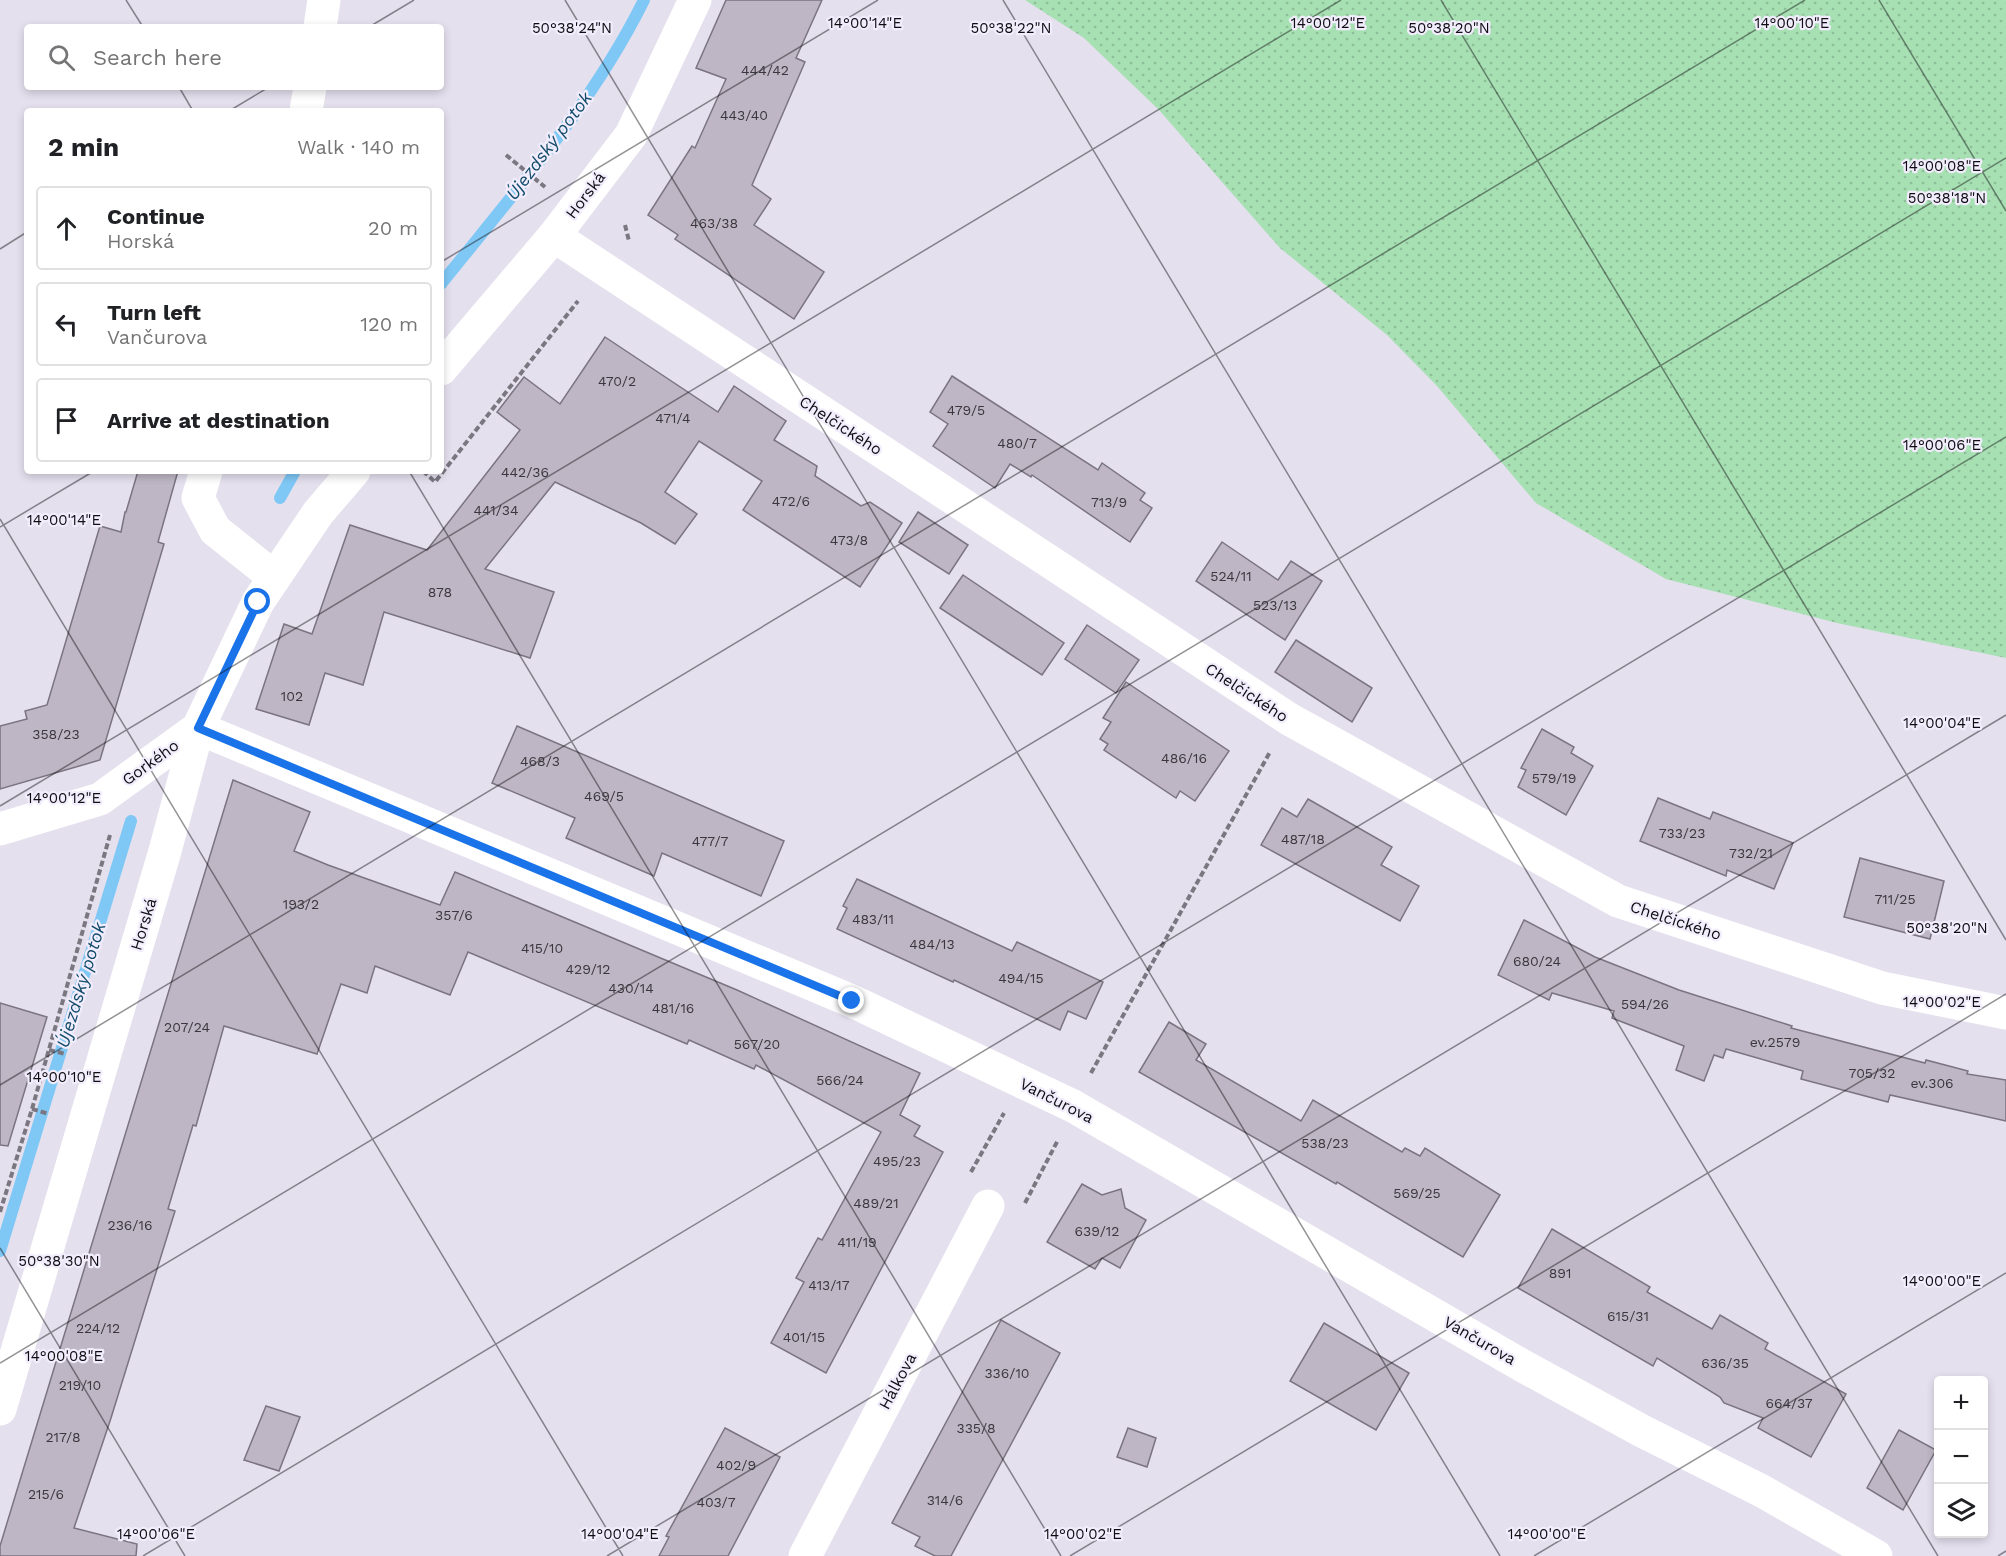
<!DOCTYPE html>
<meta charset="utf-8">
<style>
:root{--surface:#fff;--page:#f2f2f2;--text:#202124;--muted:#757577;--line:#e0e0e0}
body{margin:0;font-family:"Work Sans",sans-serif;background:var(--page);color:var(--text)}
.controls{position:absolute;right:18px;bottom:18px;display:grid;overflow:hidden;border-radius:6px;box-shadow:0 3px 9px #0003}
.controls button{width:54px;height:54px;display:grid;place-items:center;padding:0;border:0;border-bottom:2px solid var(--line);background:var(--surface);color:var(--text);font:30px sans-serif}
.stop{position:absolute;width:18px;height:18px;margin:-14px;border:4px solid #1a73e8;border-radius:50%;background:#fff}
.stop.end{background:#1a73e8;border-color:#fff;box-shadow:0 2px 6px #0008}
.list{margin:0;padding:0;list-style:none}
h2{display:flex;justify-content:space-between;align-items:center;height:78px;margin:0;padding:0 24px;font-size:26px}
h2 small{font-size:20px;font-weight:400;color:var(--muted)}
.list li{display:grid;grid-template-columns:39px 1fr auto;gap:18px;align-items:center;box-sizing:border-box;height:84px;margin:0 12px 12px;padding:0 12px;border:2px solid var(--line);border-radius:6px}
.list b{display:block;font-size:22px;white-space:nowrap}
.list p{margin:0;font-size:20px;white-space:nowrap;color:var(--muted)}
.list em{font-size:20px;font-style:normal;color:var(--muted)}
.icon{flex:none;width:33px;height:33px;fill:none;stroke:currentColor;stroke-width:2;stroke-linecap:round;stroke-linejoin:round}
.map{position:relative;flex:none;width:2006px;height:1556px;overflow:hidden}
.search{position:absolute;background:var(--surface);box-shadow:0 3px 9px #0003;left:24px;top:24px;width:420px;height:66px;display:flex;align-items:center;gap:15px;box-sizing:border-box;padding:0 21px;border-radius:6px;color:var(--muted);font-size:22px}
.panel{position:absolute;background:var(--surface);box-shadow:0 3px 9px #0003;left:24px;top:108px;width:420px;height:366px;border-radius:6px}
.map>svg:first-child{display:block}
.grass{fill:url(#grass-dots)}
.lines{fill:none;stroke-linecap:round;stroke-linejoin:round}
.stream{stroke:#7fc8f6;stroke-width:12}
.building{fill:#beb6c4;stroke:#7b7380;stroke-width:1.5}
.path{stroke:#7b7781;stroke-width:4;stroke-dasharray:6 3;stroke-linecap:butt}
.minor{stroke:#fff;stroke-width:33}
.route{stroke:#1a73e8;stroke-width:8}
.ticks{fill:none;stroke:#0f0d12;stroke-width:1.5;stroke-opacity:0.45}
.labels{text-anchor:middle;stroke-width:4.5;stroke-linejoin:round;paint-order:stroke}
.number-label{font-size:14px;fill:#3b373e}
.street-label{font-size:16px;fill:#0f0d12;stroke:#f2edfc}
.water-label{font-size:18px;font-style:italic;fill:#124c6a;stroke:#f2edfc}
.ticks-label{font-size:15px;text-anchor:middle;fill:#0f0d12;stroke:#f2edfc;stroke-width:4.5;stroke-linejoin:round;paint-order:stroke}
</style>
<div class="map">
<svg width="2006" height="1556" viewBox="0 0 2006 1556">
<defs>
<pattern id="grass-dots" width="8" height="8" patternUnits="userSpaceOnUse" patternTransform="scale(1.5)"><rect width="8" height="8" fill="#a7e0b3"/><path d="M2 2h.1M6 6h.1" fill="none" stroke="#8fbf99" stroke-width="1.8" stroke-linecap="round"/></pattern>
</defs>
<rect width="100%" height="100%" fill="#e5e0ee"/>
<polygon class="grass" points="1025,0 2006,0 2006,658 1837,623 1666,579 1536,503 1437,386 1387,335 1280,248 1159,110 1084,38"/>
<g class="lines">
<g class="stream">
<path d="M441,284C514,193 592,105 644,0"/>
<polyline points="280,498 295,471"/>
<polyline points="0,1251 131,821"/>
</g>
</g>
<g class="building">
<polygon points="726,0 822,0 796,58 805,62 752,185 771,199 754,225 824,272 794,319 675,239 678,235 648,215 692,146 695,148 726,79 696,68"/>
<polygon points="605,337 718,412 734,386 786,421 774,440 817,466 815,476 861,506 870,502 902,523 860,587 743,510 762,481 699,441 665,492 697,514 675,544 641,523 555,482 485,569 554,592 530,658 384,612 363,685 325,673 309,725 256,709 284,624 312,634 350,525 427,550 520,430 497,412 524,377 560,404"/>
<polygon points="952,376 1098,470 1102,463 1145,493 1140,500 1152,508 1130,542 1032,475 1031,477 1010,464 995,488 933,446 948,424 930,412"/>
<polygon points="138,471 178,471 158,542 164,544 100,760 0,789 0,726 27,719 25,711 47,705 100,526 121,532 125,512 126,512"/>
<polygon points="918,512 968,545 949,574 899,542"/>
<polygon points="1222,542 1278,580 1291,561 1322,581 1285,640 1196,581"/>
<polygon points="963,575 1064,643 1042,675 940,608"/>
<polygon points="1087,625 1139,660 1116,693 1065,659"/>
<polygon points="1296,640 1372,688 1352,722 1275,672"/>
<polygon points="1126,682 1229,751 1195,801 1180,791 1176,798 1104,750 1108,744 1100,739 1111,722 1103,718"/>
<polygon points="517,726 784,841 761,896 662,853 654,876 566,838 575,818 492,783"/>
<polygon points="1542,729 1574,747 1571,753 1593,766 1566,815 1518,787 1526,770 1521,768"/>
<polygon points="233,780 310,812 294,851 328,865 440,905 455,872 737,990 920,1073 900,1115 920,1126 914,1136 943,1152 826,1373 771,1343 804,1282 796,1278 818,1238 822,1240 881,1132 756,1065 754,1069 689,1040 687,1044 468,952 450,995 375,966 367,993 341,984 317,1054 224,1026 196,1126 193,1125 168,1209 175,1211 111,1418 74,1528 137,1544 136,1556 0,1556 0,1546"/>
<polygon points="1658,798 1710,819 1713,812 1793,843 1774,889 1727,870 1726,876 1640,841"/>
<polygon points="1308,799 1392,847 1381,865 1419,886 1400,921 1261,845 1282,808 1297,817"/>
<polygon points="1860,858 1944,881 1930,939 1844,917"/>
<polygon points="857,879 1012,951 1017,942 1103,982 1086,1019 1068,1011 1060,1030 954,980 953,982 837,929 847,908 843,906"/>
<polygon points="1524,920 1595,957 1679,990 1792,1026 1791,1028 1925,1063 1926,1060 1968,1071 1967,1074 2006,1080 2006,1121 1890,1095 1888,1102 1801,1079 1803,1071 1726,1049 1723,1058 1714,1055 1704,1081 1676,1070 1684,1046 1612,1018 1614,1011 1552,993 1549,1000 1498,975"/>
<polygon points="0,1003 47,1017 8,1146 0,1145"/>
<polygon points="1169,1022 1206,1044 1196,1060 1301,1121 1313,1100 1402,1152 1405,1148 1420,1156 1425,1148 1500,1195 1463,1257 1337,1182 1336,1184 1139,1072"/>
<polygon points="1082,1184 1102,1195 1121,1189 1125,1208 1146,1220 1120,1268 1102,1258 1095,1269 1047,1242"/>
<polygon points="1552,1229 1650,1287 1647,1292 1712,1329 1720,1315 1768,1343 1765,1349 1846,1394 1811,1457 1758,1428 1763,1418 1724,1403 1720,1397 1657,1358 1653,1366 1518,1288"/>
<polygon points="1001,1320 1060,1353 951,1556 935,1556 915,1546 920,1537 892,1523"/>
<polygon points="1324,1323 1409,1373 1376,1430 1290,1381"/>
<polygon points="266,1406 300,1417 279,1471 244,1460"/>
<polygon points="725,1428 780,1457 728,1556 659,1556 669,1537 666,1536"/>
<polygon points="1128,1428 1156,1438 1147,1467 1117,1457"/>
<polygon points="1899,1430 1936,1450 1903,1510 1867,1488"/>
</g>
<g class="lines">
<g class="path">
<polyline points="506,155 545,187"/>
<polyline points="625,225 629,241"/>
<polyline points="423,471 435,482 578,301"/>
<polyline points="49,1050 66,1054"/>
<polyline points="1091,1073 1270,752"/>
<polyline points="32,1109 49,1114"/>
<polyline points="971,1172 1004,1113"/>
<polyline points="1025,1203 1058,1140"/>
<polyline points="0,1212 32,1109 110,835"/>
</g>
<g class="minor">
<polyline points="320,27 324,0"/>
<polyline points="306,111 310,87"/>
<polyline points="554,236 1289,719 1618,901 1882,988 2006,1013"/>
<polyline points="441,369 554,236 631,135 695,0"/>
<polyline points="206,471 198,498 215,530 274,577"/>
<polyline points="198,728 852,1001 1073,1106 1523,1366 1642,1431 1762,1491 1876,1556"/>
<polyline points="0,829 100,799 198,728"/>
<polyline points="0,1409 165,851 198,728 258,602 318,513 354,471"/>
<polyline points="805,1556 988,1206"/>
</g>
</g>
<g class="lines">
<polyline class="route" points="258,602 198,728 852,1001"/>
</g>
<path class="ticks" d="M126,0L143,27M565,0L1500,1556M1003,0L1938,1556M1441,0L2006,940M1879,0L2006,211M369,27L414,0M179,87L193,111M229,111L269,87M0,249L27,232M441,262L878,0M409,471L1061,1556M0,519L623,1556M0,527L94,471M0,806L1341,0M0,1085L1805,0M0,1248L185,1556M0,1363L2006,158M143,1556L2006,437M607,1556L2006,715M1070,1556L2006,994M1534,1556L2006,1273M1998,1556L2006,1551"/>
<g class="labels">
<g class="number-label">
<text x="765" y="75">444/42</text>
<text x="744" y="120">443/40</text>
<text x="714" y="228">463/38</text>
<text x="617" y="386">470/2</text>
<text x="966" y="415">479/5</text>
<text x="673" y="423">471/4</text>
<text x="1017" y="448">480/7</text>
<text x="525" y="477">442/36</text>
<text x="791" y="506">472/6</text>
<text x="1109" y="507">713/9</text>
<text x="496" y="515">441/34</text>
<text x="849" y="545">473/8</text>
<text x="1231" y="581">524/11</text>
<text x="440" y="597">878</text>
<text x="1275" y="610">523/13</text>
<text x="292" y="701">102</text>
<text x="56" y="739">358/23</text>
<text x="1184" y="763">486/16</text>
<text x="540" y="766">468/3</text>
<text x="1554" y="783">579/19</text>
<text x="604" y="801">469/5</text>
<text x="1682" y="838">733/23</text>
<text x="1303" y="844">487/18</text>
<text x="710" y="846">477/7</text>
<text x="1751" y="858">732/21</text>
<text x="1895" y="904">711/25</text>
<text x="301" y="909">193/2</text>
<text x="454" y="920">357/6</text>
<text x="873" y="924">483/11</text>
<text x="932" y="949">484/13</text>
<text x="542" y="953">415/10</text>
<text x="1537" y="966">680/24</text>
<text x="588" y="974">429/12</text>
<text x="1021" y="983">494/15</text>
<text x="631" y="993">430/14</text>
<text x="1645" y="1009">594/26</text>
<text x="673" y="1013">481/16</text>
<text x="187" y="1032">207/24</text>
<text x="1775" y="1047">ev.2579</text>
<text x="757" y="1049">567/20</text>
<text x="1872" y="1078">705/32</text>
<text x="840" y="1085">566/24</text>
<text x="1932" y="1088">ev.306</text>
<text x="1325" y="1148">538/23</text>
<text x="897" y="1166">495/23</text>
<text x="1417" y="1198">569/25</text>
<text x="876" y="1208">489/21</text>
<text x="130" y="1230">236/16</text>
<text x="1097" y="1236">639/12</text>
<text x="857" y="1247">411/19</text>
<text x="1560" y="1278">891</text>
<text x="829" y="1290">413/17</text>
<text x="1628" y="1321">615/31</text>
<text x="98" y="1333">224/12</text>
<text x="804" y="1342">401/15</text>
<text x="1725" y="1368">636/35</text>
<text x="1007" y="1378">336/10</text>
<text x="80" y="1390">219/10</text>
<text x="1789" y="1408">664/37</text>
<text x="976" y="1433">335/8</text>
<text x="63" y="1442">217/8</text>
<text x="736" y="1470">402/9</text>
<text x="46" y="1499">215/6</text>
<text x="945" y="1505">314/6</text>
<text x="716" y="1507">403/7</text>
</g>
<g class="street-label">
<text transform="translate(585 195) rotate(-53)" y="6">Horská</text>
<text transform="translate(841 425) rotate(33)" y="6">Chelčického</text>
<text transform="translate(1247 692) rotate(33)" y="6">Chelčického</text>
<text transform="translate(150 762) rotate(-36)" y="6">Gorkého</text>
<text transform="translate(1676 920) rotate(18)" y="6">Chelčického</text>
<text transform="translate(143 924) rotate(-73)" y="6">Horská</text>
<text transform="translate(1057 1100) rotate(27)" y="6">Vančurova</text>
<text transform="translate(1480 1340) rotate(30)" y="6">Vančurova</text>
<text transform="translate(897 1381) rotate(-62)" y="6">Hálkova</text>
</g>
<g class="water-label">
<text transform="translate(549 146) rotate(-53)" y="6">Újezdský potok</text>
<text transform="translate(81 985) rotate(-73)" y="6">Újezdský potok</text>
</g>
</g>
<g class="ticks-label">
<text x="865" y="28">14°00'14"E</text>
<text x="1328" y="28">14°00'12"E</text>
<text x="1792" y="28">14°00'10"E</text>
<text x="572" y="33">50°38'24"N</text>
<text x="1011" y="33">50°38'22"N</text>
<text x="1449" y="33">50°38'20"N</text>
<text x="1942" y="171">14°00'08"E</text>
<text x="1947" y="203">50°38'18"N</text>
<text x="1942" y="450">14°00'06"E</text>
<text x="64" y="525">14°00'14"E</text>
<text x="1942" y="728">14°00'04"E</text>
<text x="64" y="803">14°00'12"E</text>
<text x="1947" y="933">50°38'20"N</text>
<text x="1942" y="1007">14°00'02"E</text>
<text x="64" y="1082">14°00'10"E</text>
<text x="59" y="1266">50°38'30"N</text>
<text x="1942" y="1286">14°00'00"E</text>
<text x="64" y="1361">14°00'08"E</text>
<text x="156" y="1539">14°00'06"E</text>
<text x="620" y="1539">14°00'04"E</text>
<text x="1083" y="1539">14°00'02"E</text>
<text x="1547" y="1539">14°00'00"E</text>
</g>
</svg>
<div class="controls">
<button>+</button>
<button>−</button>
<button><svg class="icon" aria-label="layers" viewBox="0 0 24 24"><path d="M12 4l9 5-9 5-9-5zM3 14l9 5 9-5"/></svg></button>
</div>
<div class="stop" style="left:258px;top:602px"></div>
<div class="stop end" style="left:852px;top:1001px"></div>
<div class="search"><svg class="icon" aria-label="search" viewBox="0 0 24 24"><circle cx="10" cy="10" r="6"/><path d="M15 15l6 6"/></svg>Search here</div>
<section class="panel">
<h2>2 min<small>Walk · 140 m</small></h2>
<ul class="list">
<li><svg class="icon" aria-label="ahead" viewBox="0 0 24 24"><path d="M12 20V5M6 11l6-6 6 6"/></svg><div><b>Continue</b><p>Horská</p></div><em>20 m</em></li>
<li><svg class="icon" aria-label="left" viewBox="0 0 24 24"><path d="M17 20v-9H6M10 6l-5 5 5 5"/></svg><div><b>Turn left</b><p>Vančurova</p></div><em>120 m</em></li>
<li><svg class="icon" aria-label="arrive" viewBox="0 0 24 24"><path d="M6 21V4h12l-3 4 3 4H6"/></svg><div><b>Arrive at destination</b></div></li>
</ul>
</section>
</div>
